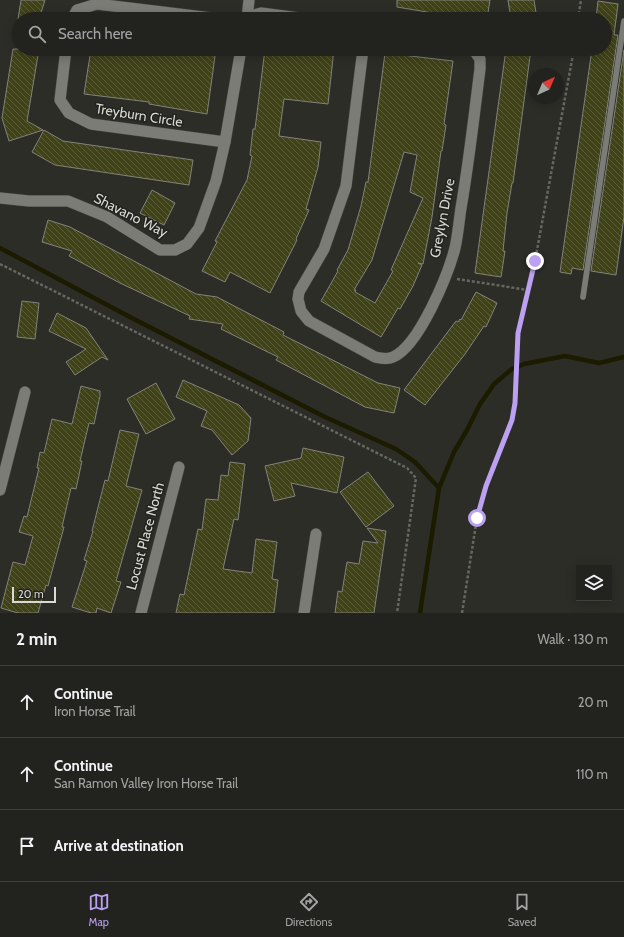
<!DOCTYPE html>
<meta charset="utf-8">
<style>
:root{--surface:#22221e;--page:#2a2a27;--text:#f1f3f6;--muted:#a2a4a4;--line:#3f3f3c;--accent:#bca0f2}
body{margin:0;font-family:Cabin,sans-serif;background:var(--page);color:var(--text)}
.controls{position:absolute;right:12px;bottom:12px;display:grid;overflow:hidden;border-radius:0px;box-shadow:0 2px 10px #0003}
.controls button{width:36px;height:36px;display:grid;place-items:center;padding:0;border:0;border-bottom:1px solid var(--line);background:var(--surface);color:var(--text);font:20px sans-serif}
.compass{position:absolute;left:528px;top:68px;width:36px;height:36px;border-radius:50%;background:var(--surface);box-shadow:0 2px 10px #0003;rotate:44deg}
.scale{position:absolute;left:12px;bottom:10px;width:44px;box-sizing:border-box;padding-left:4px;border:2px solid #d9d9d6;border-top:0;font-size:11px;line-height:14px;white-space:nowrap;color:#d9d9d6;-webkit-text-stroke:3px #23241e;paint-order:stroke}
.stop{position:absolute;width:12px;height:12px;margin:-9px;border:3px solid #bca0f2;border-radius:50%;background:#fff}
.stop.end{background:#bca0f2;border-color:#fff;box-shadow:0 1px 4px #0008}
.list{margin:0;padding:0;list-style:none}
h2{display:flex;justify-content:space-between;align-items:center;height:52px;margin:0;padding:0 16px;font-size:17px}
h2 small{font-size:13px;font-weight:400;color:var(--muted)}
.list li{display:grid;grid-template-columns:26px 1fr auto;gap:12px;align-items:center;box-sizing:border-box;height:72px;padding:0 16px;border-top:1px solid var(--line)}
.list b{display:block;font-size:15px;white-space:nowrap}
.list p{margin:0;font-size:13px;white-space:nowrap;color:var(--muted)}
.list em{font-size:13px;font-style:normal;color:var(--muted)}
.icon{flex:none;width:22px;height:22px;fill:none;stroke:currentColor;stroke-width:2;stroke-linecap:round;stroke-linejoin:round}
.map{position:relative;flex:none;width:624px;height:613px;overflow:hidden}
.search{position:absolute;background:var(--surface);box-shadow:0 2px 10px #0003;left:12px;right:12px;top:12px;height:44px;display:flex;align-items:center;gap:10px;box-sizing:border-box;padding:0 14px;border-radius:22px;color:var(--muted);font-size:15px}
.sheet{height:268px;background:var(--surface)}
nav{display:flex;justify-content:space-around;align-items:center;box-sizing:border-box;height:56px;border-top:1px solid var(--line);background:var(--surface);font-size:11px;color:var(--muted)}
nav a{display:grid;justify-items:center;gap:2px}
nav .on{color:var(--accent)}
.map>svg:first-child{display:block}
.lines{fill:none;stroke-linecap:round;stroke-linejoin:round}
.stream{stroke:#1b1b00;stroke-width:4.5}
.building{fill:url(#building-back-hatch);stroke:#82837c;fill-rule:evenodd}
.service-casing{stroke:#484944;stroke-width:6}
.minor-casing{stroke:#484944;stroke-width:12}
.path{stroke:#666662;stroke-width:2.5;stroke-dasharray:3 2;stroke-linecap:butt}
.service{stroke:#7b7c75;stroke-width:5.5}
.minor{stroke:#7b7c75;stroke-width:11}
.route{stroke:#bca0f2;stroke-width:5}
.labels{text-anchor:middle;stroke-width:3;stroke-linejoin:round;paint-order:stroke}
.street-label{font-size:14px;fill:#d9d9d6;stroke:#23241e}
</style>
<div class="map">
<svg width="624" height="613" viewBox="0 0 624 613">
<defs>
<pattern id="building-back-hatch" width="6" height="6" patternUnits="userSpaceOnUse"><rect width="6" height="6" fill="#404218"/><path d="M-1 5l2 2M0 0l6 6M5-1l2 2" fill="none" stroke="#5b5d39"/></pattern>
</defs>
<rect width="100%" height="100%" fill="#2d2d28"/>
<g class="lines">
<g class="stream">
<polyline points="0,248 128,316 325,417 396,449 415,462 439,488"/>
<polyline points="420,613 439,488 454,452 467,430 480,404 494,384 512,369 524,364 565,356 599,363 624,357"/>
</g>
</g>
<g class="building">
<polygon points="21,0 45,0 39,19 18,19"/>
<polygon points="397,0 490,0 487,19 469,19 397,7"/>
<polygon points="508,0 534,0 537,19 511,19"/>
<polygon points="598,1 618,4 614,35 618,35 583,270 572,268 571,274 560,272 592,49 605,49 605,19 596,19"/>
<polygon points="13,49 39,49 27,121 43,130 9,141 2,118"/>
<polygon points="91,49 216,49 207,114 149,104 149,102 84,94"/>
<polygon points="265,49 334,49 328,104 284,99 279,136 321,142 318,167 306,209 309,210 296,239 297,240 270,293 230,272 225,282 202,271 217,242 215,241 247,180 252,156 250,155 253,129 255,129"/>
<polygon points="506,49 531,49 513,183 512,183 507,213 503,251 505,251 501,277 475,273"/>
<polygon points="624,50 624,217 616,275 591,271"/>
<path d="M385,53L453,61L444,124L446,125L442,151H441L432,217L423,264L418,263L422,265L413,286L400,309L398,308L381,337L321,301L338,271L337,270L348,250L361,206L366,182H368ZM404,152L417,155L410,192L423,198L391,270L393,271L375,303L355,292L356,290H354L372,260Z"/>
<polygon points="44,130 63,141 193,160 189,185 55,165 32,152"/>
<polygon points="152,190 175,203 164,225 140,213"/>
<polygon points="48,220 70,227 196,294 217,297 284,332 283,335 378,383 400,388 394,413 365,407 276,360 278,357 221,329 223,324 189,319 190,316 120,283 69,256 72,251 42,242"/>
<polygon points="476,292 497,303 486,327 484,326 465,354 425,405 404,390 456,321 458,322 460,319 461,320"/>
<polygon points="22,301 39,303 35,339 17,337"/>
<polygon points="57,313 86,328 108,360 102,357 75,375 66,362 86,349 49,331"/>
<polygon points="183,380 239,405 251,418 248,441 232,455 212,430 201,426 207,411 176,397"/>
<polygon points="156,383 175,419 146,434 127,399"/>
<polygon points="81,386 100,391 100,396 94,424 89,423 80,461 82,461 76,489 71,488 62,527 64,527 48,586 46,585 38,613 18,613 1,608 13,562 25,565 33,536 19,532 24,516 27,517 39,468 37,468 40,452 44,453 52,419 72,424"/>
<polygon points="120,430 139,434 126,486 142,490 116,581 121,582 111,613 97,608 96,613 91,613 72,607 87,561 84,560 93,531 92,531 105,480 108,481"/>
<polygon points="303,448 344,457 337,493 291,483 295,496 274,501 265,466 301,458"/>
<polygon points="230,462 245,464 238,520 234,519 223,569 252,573 256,539 277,542 272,579 278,580 274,613 176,613 180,594 184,595 198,529 202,530 206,499 218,500 221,475 228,476"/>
<polygon points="368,472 394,506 366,527 340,492"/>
<polygon points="367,528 386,531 374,613 335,613 338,591 342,592 347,562 359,564 363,541 378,543"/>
</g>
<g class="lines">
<defs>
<polyline id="service" points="583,297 624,21"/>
<g id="minor">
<polyline points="72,19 77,10 97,4 220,19"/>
<polyline points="239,19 261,13 307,19"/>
<polyline points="247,19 249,0"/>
<polyline points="66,49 60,100 69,113 91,124 225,142"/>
<path d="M363,49L346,186L324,249L299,292L298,299L301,311L309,321L375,357C381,358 387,360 393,357C419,346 448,275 455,248C458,235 459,221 461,208C469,162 474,116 480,69V59L473,49"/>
<polyline points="0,198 29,201 68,201 107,217 160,250 175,250 187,244 199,228 216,181 225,142 241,49"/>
<polyline points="0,490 25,392"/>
<polyline points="141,613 179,467"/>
<polyline points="304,613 316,534"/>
</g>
</defs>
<use href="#service" class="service-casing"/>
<use href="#minor" class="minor-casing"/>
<g class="path">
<polyline points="578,19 581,0"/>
<polyline points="0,264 407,468 416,478 397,613"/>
<polyline points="457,279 528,290"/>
<polyline points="462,613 477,518 486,486 512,420 515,403 518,333 535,261 574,49"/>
</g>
<use href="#service" class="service"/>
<use href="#minor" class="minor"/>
</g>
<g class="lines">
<polyline class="route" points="477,518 486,486 512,420 515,403 518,333 535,261"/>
</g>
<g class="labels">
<g class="street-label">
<text transform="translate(139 115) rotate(9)" y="5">Treyburn Circle</text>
<text transform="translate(131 215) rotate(27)" y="5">Shavano Way</text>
<text transform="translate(442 218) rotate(-79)" y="5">Greylyn Drive</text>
<text transform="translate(145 536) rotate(-75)" y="5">Locust Place North</text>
</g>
</g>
</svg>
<div class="controls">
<button><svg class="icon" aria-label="layers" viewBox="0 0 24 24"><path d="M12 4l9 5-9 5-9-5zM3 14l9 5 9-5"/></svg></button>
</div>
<svg class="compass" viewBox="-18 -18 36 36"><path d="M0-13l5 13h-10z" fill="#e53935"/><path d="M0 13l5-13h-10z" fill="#a2a4a4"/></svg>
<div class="scale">20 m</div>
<div class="stop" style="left:477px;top:518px"></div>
<div class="stop end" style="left:535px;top:261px"></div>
<div class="search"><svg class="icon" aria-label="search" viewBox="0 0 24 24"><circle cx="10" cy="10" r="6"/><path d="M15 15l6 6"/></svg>Search here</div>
</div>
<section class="sheet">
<h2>2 min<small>Walk · 130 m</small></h2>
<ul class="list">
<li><svg class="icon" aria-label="ahead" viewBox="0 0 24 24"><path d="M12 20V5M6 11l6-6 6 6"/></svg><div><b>Continue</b><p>Iron Horse Trail</p></div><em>20 m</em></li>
<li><svg class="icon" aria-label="ahead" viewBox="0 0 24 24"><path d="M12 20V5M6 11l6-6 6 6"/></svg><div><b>Continue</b><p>San Ramon Valley Iron Horse Trail</p></div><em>110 m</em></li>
<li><svg class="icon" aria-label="arrive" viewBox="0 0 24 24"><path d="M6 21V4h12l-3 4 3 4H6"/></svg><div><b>Arrive at destination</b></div></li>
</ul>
</section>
<nav>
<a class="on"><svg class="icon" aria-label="map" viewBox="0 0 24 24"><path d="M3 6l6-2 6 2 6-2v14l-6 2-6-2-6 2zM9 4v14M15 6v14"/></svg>Map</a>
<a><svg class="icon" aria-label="directions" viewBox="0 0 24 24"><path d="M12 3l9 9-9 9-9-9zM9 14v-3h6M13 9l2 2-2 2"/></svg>Directions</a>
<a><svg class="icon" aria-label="saved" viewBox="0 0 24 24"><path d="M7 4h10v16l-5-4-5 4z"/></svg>Saved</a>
</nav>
